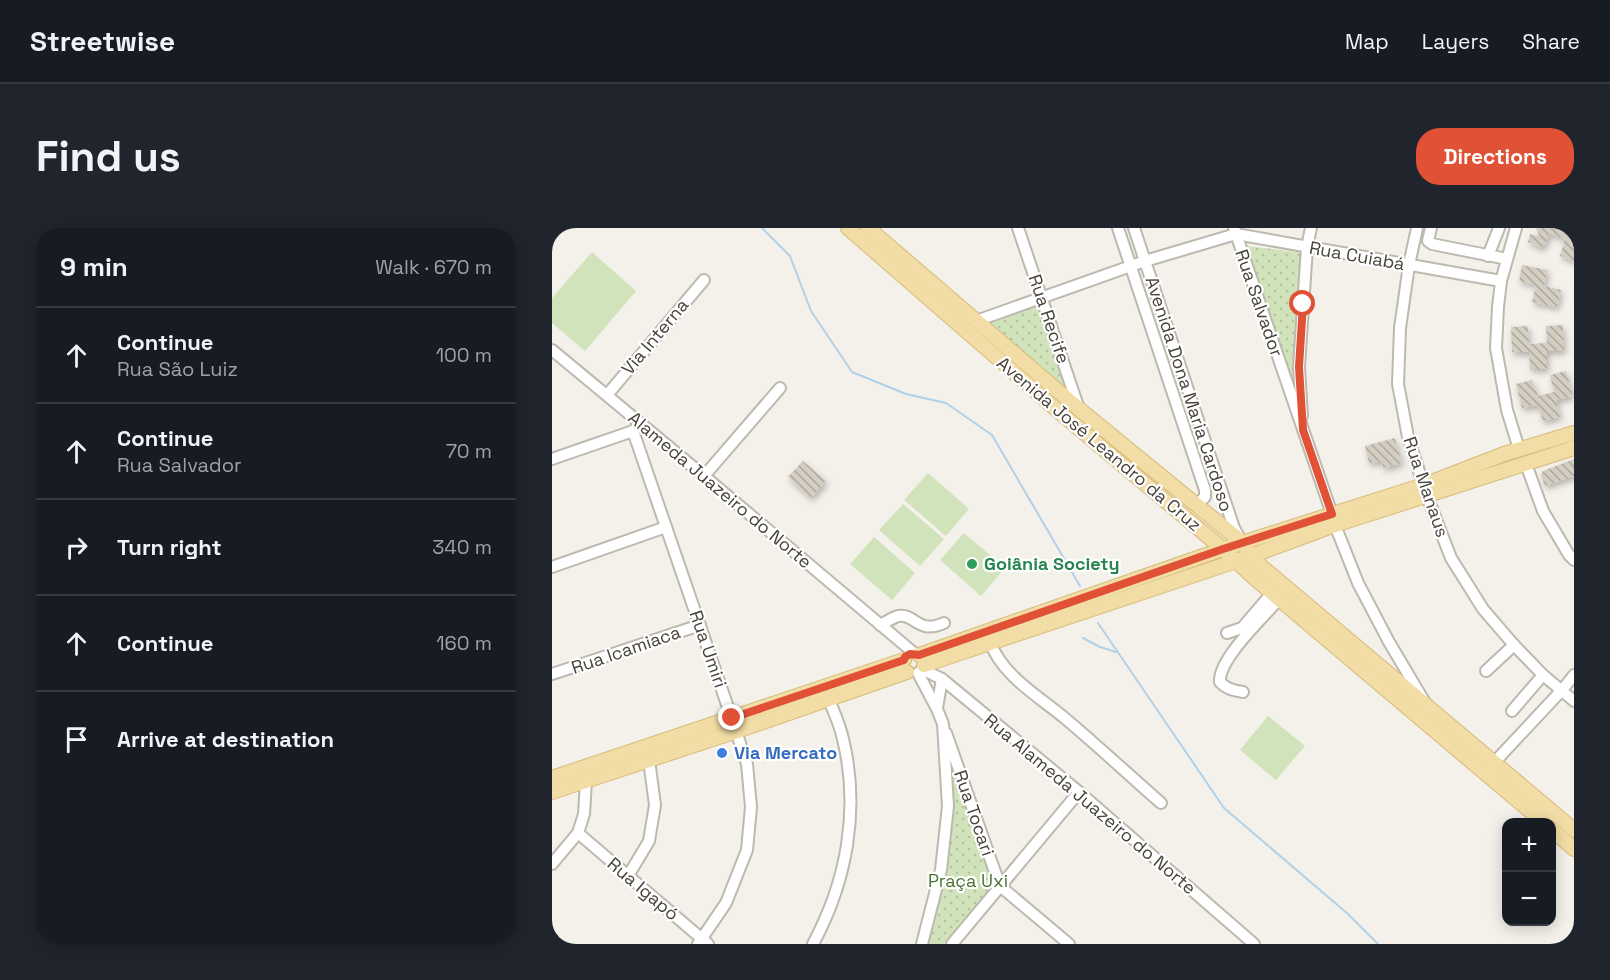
<!DOCTYPE html>
<meta charset="utf-8">
<style>
:root{--surface:#171b24;--page:#20242c;--text:#f1f3f6;--muted:#9ea1a6;--line:#363941;--accent:#e05136}
body{margin:0;font-family:"Space Grotesk",sans-serif;background:var(--page);color:var(--text)}
.controls{position:absolute;right:18px;bottom:18px;display:grid;overflow:hidden;border-radius:12px;box-shadow:0 3px 15px #0003}
.controls button{width:54px;height:54px;display:grid;place-items:center;padding:0;border:0;border-bottom:2px solid var(--line);background:var(--surface);color:var(--text);font:30px sans-serif}
.stop{position:absolute;width:18px;height:18px;margin:-14px;border:4px solid #e05136;border-radius:50%;background:#fff}
.stop.end{background:#e05136;border-color:#fff;box-shadow:0 2px 6px #0008}
.list{margin:0;padding:0;list-style:none}
h2{display:flex;justify-content:space-between;align-items:center;height:78px;margin:0;padding:0 24px;font-size:26px}
h2 small{font-size:20px;font-weight:400;color:var(--muted)}
.list li{display:grid;grid-template-columns:39px 1fr auto;gap:18px;align-items:center;box-sizing:border-box;height:96px;padding:0 24px;border-top:2px solid var(--line)}
.list b{display:block;font-size:22px;white-space:nowrap}
.list p{margin:0;font-size:20px;white-space:nowrap;color:var(--muted)}
.list em{font-size:20px;font-style:normal;color:var(--muted)}
.icon{flex:none;width:33px;height:33px;fill:none;stroke:currentColor;stroke-width:2;stroke-linecap:round;stroke-linejoin:round}
.map{position:relative;flex:none;width:1022px;height:716px;overflow:hidden;border-radius:24px}
header{display:flex;align-items:center;gap:36px;box-sizing:border-box;height:84px;padding:0 30px;background:var(--surface);border-bottom:2px solid var(--line)}
header strong{font-size:28px}
nav{display:flex;gap:33px;margin-inline-start:auto;font-size:21px}
.intro{display:flex;align-items:center;justify-content:space-between;box-sizing:border-box;height:144px;padding:0 36px}
h1{margin:0;font-size:42px}
.button{padding:15px 27px;border-radius:24px;background:var(--accent);color:#fff;font-size:21px;font-weight:700}
main{display:flex;gap:36px;padding:0 36px}
aside{flex:1;background:var(--surface);border-radius:24px;box-shadow:0 3px 15px #0003}
.map>svg:first-child{display:block}
.green{fill:#d0e3ba}
.park{fill:url(#park-dots)}
.lines{fill:none;stroke-linecap:round;stroke-linejoin:round}
.stream{stroke:#b0d1e8;stroke-width:2}
.building{fill:url(#building-back-hatch);filter:url(#shadow)}
.minor-casing{stroke:#beb9af;stroke-width:14}
.major-casing{stroke:#d6ba77;stroke-width:16}
.minor{stroke:#fff;stroke-width:10}
.major{stroke:#f2dda6;stroke-width:14}
.route{stroke:#e05136;stroke-width:8}
.leisure-dot{fill:#2e9e5b;stroke:#fff;stroke-width:2}
.shop-dot{fill:#3f7fe0;stroke:#fff;stroke-width:2}
.labels{text-anchor:middle;stroke-width:4.5;stroke-linejoin:round;paint-order:stroke}
.street-label{font-size:18px;fill:#47423a;stroke:#fff}
.leisure-label{font-size:18px;font-weight:bold;fill:#27864d;stroke:#fff;text-anchor:start}
.shop-label{font-size:18px;font-weight:bold;fill:#366cbe;stroke:#fff;text-anchor:start}
.park-label{font-size:18px;fill:#4b7234;stroke:#fff}
</style>
<header>
<strong>Streetwise</strong>
<nav><a>Map</a><a>Layers</a><a>Share</a></nav>
</header>
<div class="intro"><h1>Find us</h1><a class="button">Directions</a></div>
<main>
<aside>
<h2>9 min<small>Walk · 670 m</small></h2>
<ul class="list">
<li><svg class="icon" aria-label="ahead" viewBox="0 0 24 24"><path d="M12 20V5M6 11l6-6 6 6"/></svg><div><b>Continue</b><p>Rua São Luiz</p></div><em>100 m</em></li>
<li><svg class="icon" aria-label="ahead" viewBox="0 0 24 24"><path d="M12 20V5M6 11l6-6 6 6"/></svg><div><b>Continue</b><p>Rua Salvador</p></div><em>70 m</em></li>
<li><svg class="icon" aria-label="right" viewBox="0 0 24 24"><path d="M7 20v-9h11M14 6l5 5-5 5"/></svg><div><b>Turn right</b></div><em>340 m</em></li>
<li><svg class="icon" aria-label="ahead" viewBox="0 0 24 24"><path d="M12 20V5M6 11l6-6 6 6"/></svg><div><b>Continue</b></div><em>160 m</em></li>
<li><svg class="icon" aria-label="arrive" viewBox="0 0 24 24"><path d="M6 21V4h12l-3 4 3 4H6"/></svg><div><b>Arrive at destination</b></div></li>
</ul>
</aside>
<div class="map">
<svg width="1022" height="716" viewBox="0 0 1022 716">
<defs>
<pattern id="park-dots" width="8" height="8" patternUnits="userSpaceOnUse" patternTransform="scale(1.5)"><rect width="8" height="8" fill="#d0e3ba"/><path d="M2 2h.1M6 6h.1" fill="none" stroke="#b4c4a1" stroke-width="1.8" stroke-linecap="round"/></pattern>
<pattern id="building-back-hatch" width="6" height="6" patternUnits="userSpaceOnUse" patternTransform="scale(1.5)"><rect width="6" height="6" fill="#d4cdc2"/><path d="M-1 5l2 2M0 0l6 6M5-1l2 2" fill="none" stroke="#aea89f"/></pattern>
<filter id="shadow"><feDropShadow dx="2" dy="3.5" stdDeviation="3" flood-color="#0004"/></filter>
</defs>
<rect width="100%" height="100%" fill="#f4f1eb"/>
<g class="green">
<polygon points="40,24 84,63 33,123 0,95 0,70"/>
<polygon points="376,245 417,281 394,308 352,272"/>
<polygon points="351,276 392,311 368,338 327,302"/>
<polygon points="412,305 453,340 429,368 388,332"/>
<polygon points="322,309 363,345 340,372 298,336"/>
<polygon points="716,488 753,518 724,552 688,522"/>
</g>
<g class="park">
<polygon points="695,18 752,25 748,181"/>
<polygon points="489,76 518,166 431,94"/>
<polygon points="401,544 443,657 392,716 374,716 384,687 399,612"/>
</g>
<g class="lines">
<g class="stream">
<polyline points="210,0 238,28 259,83 300,144 354,166 394,175 440,207 528,358"/>
<polyline points="546,395 672,580 796,686 826,716"/>
<polyline points="531,410 548,419 564,424"/>
</g>
</g>
<g class="building">
<polygon points="984,0 1015,0 1015,2 1022,6 1022,33 1008,28 1013,11 998,5 991,20 976,14 978,6 988,9"/>
<polygon points="970,37 996,42 992,58 1009,62 1005,79 980,74 984,57 967,53"/>
<polygon points="1011,97 1012,123 995,123 995,141 978,141 977,124 960,124 959,99 976,98 977,116 995,115 994,98"/>
<polygon points="1014,143 1021,168 1004,172 1008,189 991,193 986,177 970,180 964,156 980,152 986,168 1002,164 998,147"/>
<polygon points="843,210 850,235 831,240 830,233 817,235 813,218"/>
<polygon points="1022,231 1022,248 993,258 989,247 991,243"/>
<polygon points="251,233 274,253 259,270 236,249"/>
</g>
<g class="lines">
<defs>
<g id="minor">
<polyline points="466,0 527,181"/>
<polyline points="566,0 653,262 653,269 644,277"/>
<polyline points="582,0 682,300 687,309"/>
<polyline points="682,0 780,286"/>
<polyline points="865,0 857,37 848,100 846,156 856,209 875,268 899,330 931,381 962,417 991,447 1022,473"/>
<polyline points="879,0 876,13 880,16 955,31"/>
<polyline points="964,0 949,53 946,79 944,120 955,182 967,221"/>
<polyline points="936,28 947,0"/>
<polyline points="424,93 593,33 684,6 949,53"/>
<polyline points="0,122 152,248 362,425"/>
<polyline points="55,167 152,52"/>
<polyline points="750,188 747,139 755,19 759,0"/>
<polyline points="89,196 81,203 180,491 195,536 199,579 195,622 174,675 146,716"/>
<polyline points="0,231 81,203"/>
<polyline points="974,236 991,283 1017,327 1022,332"/>
<polyline points="152,248 228,160"/>
<polyline points="783,297 806,355 837,414 872,473"/>
<polyline points="0,339 114,299"/>
<path d="M328,397C334,394 340,390 346,388C363,385 366,407 392,395"/>
<polyline points="675,405 690,400 720,365"/>
<path d="M438,414C451,449 488,469 515,492C547,519 577,547 609,575"/>
<polyline points="370,441 390,451 527,564 702,716"/>
<polyline points="934,443 962,417"/>
<polyline points="366,445 385,481 391,496 396,578 389,642 370,716"/>
<polyline points="0,446 148,397"/>
<path d="M691,464C682,463 674,461 668,454C666,431 712,389 727,371"/>
<polyline points="385,480 390,451"/>
<polyline points="960,483 991,447"/>
<polyline points="394,505 448,658 517,716"/>
<polyline points="937,540 1010,462 1022,447"/>
<polyline points="26,605 156,716"/>
<polyline points="0,636 26,605 32,586 34,553"/>
<polyline points="76,648 97,613 103,577 97,532"/>
<path d="M261,716C295,653 308,581 291,511C288,497 282,484 277,472"/>
<polyline points="400,716 527,564"/>
</g>
<g id="major">
<polyline points="296,0 512,188 671,321 700,348 991,594"/>
<polyline points="316,0 527,181 691,315 699,328 710,339 1022,602"/>
<polyline points="367,427 671,321 872,257 952,226 1022,205"/>
<polyline points="372,437 699,328 783,297 1022,220"/>
<polyline points="0,550 352,432"/>
<polyline points="0,564 185,503 355,444"/>
<polyline points="999,601 1022,621"/>
<polyline points="0,714 3,716"/>
</g>
</defs>
<use href="#minor" class="minor-casing"/>
<use href="#major" class="major-casing"/>
<use href="#minor" class="minor"/>
<use href="#major" class="major"/>
</g>
<g class="lines">
<polyline class="route" points="180,490 352,432 353,429 358,426 367,427 671,321 780,286 751,202 747,139 751,76"/>
</g>
<circle class="leisure-dot" cx="420" cy="336" r="6"/>
<circle class="shop-dot" cx="170" cy="525" r="6"/>
<g class="labels">
<g class="street-label">
<text transform="translate(805 28) rotate(10)" y="6">Rua Cuiabá</text>
<text transform="translate(707 75) rotate(71)" y="6">Rua Salvador</text>
<text transform="translate(497 91) rotate(71)" y="6">Rua Recife</text>
<text transform="translate(103 109) rotate(-50)" y="6">Via Interna</text>
<text transform="translate(637 166) rotate(72)" y="6">Avenida Dona Maria Cardoso</text>
<text transform="translate(547 216) rotate(40)" y="6">Avenida José Leandro da Cruz</text>
<text transform="translate(874 259) rotate(71)" y="6">Rua Manaus</text>
<text transform="translate(168 262) rotate(40)" y="6">Alameda Juazeiro do Norte</text>
<text transform="translate(156 421) rotate(71)" y="6">Rua Umiri</text>
<text transform="translate(74 422) rotate(-19)" y="6">Rua Icamiaca</text>
<text transform="translate(538 576) rotate(40)" y="6">Rua Alameda Juazeiro do Norte</text>
<text transform="translate(422 585) rotate(71)" y="6">Rua Tocari</text>
<text transform="translate(91 661) rotate(40)" y="6">Rua Igapó</text>
</g>
<g class="leisure-label">
<text x="432" y="342">Goiânia Society</text>
</g>
<g class="shop-label">
<text x="182" y="531">Via Mercato</text>
</g>
<g class="park-label">
<text x="416" y="659">Praça Uxi</text>
</g>
</g>
</svg>
<div class="controls">
<button>+</button>
<button>−</button>
</div>
<div class="stop" style="left:751px;top:76px"></div>
<div class="stop end" style="left:180px;top:490px"></div>
</div>
</main>
